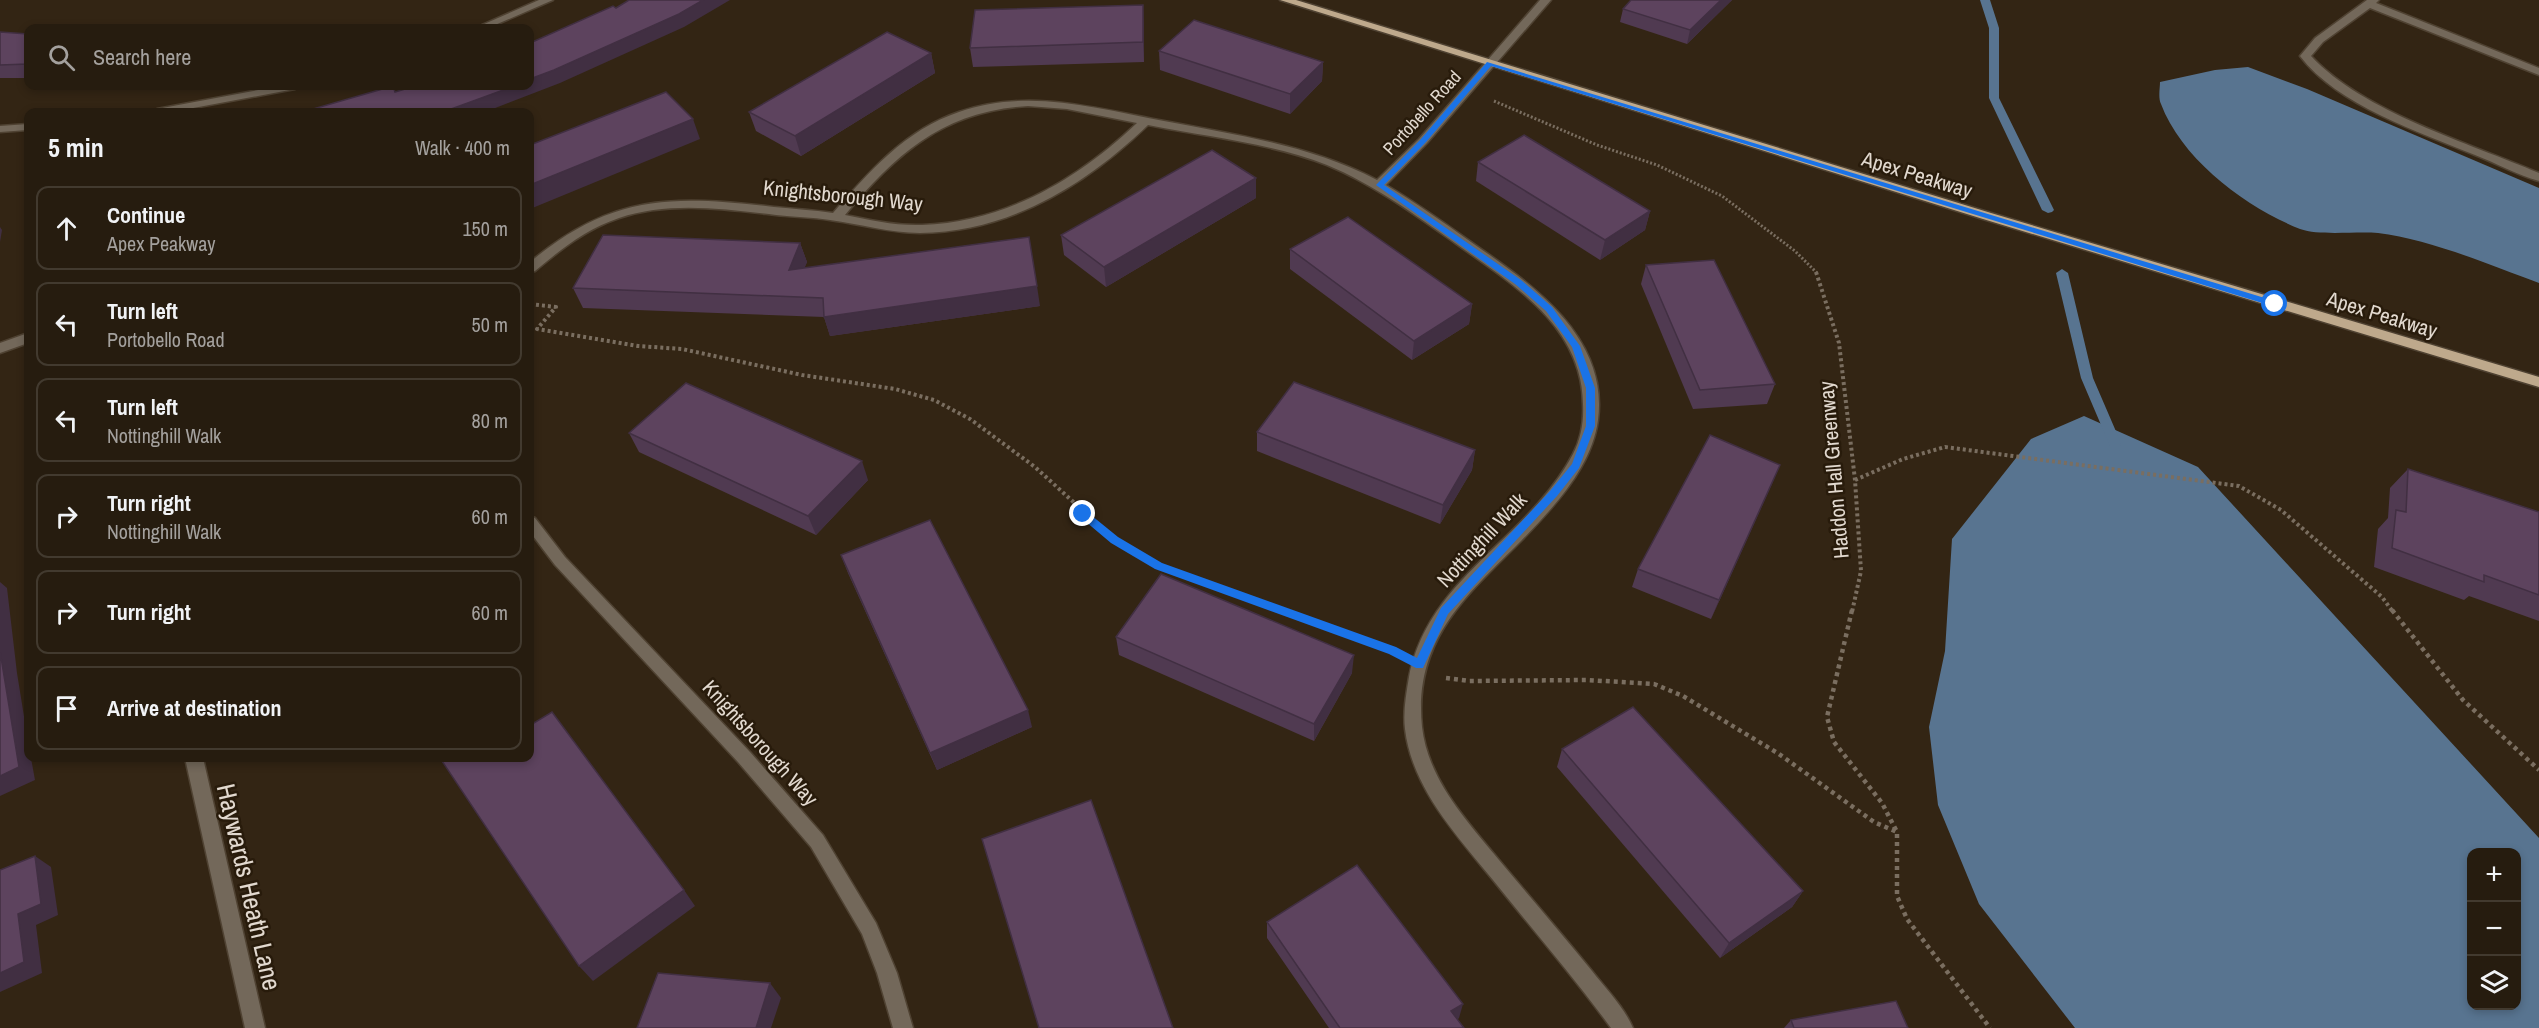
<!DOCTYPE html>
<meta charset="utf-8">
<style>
:root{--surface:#261c0f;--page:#32291d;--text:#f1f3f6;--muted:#a4a19e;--line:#423a2f}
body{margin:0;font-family:"Archivo Narrow",sans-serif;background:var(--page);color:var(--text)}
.controls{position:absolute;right:18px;bottom:18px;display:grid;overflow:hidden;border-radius:12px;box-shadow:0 3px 9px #0003}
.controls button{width:54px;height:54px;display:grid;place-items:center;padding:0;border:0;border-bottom:2px solid var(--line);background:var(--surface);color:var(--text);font:30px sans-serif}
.stop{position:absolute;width:18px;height:18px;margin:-14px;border:4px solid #1a73e8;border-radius:50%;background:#fff}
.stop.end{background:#1a73e8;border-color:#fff;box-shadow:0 2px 6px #0008}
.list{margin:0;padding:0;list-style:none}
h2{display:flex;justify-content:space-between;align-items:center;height:78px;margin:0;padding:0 24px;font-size:26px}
h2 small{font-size:20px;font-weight:400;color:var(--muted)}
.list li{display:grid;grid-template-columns:39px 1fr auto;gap:18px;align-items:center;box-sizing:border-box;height:84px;margin:0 12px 12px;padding:0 12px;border:2px solid var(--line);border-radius:12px}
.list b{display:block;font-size:22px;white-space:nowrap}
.list p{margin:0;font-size:20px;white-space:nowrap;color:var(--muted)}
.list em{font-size:20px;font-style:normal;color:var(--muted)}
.icon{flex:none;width:33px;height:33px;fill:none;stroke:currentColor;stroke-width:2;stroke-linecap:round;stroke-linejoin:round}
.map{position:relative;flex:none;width:2539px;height:1028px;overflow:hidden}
.search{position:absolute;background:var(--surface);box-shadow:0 3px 9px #0003;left:24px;top:24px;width:510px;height:66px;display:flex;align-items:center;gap:15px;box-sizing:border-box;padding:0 21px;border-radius:12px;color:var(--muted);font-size:22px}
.panel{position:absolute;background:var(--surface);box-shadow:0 3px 9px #0003;left:24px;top:108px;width:510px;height:654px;border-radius:12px}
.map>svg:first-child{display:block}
.water{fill:#587490;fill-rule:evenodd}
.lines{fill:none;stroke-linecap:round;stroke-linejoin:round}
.stream{fill:#587490;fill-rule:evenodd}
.minor-casing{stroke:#4f4232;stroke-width:3}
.major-casing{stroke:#4f4232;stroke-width:3}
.path-far2{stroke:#7a6e60;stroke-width:3;stroke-dasharray:2 2;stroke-linecap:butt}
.path-far1{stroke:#7a6e60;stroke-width:4;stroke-dasharray:3 3;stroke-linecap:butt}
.path{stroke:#7a6e60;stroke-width:4.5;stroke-dasharray:4 4;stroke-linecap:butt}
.minor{fill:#73685a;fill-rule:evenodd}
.major{fill:#bea98c;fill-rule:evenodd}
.wall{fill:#503a51}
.shaded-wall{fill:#412f42}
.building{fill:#5d435e;stroke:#412f42;stroke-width:1.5}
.route{fill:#1a73e8}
.labels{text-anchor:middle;stroke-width:5;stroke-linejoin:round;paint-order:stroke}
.far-street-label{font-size:18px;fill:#e2d9cf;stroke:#281b0b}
.street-label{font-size:21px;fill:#e2d9cf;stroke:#281b0b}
.near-street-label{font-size:26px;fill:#e2d9cf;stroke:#281b0b}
</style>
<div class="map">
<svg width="2539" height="1028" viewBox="0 0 2539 1028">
<rect width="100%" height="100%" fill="#332514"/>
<g class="water">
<path d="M2248,67L2307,89L2539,188V283C2490,265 2429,239 2378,233C2356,231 2320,236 2300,229C2247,208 2182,160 2161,104C2158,98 2160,88 2160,82L2215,70Z"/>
<path d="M2084,416L2198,467L2539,838V1028H2075L1979,904L1938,805L1929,727L1945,651L1952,539L2031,439ZM2472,852H2516V1006H2472Z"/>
</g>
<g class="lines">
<g class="stream">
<polygon points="1980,0 1990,0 1999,28 1999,98 2054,210 2052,212 2048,213 2042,210 1989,98 1989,28"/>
<polygon points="2062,269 2068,273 2093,378 2121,443 2120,446 2110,446 2081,378 2056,273"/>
</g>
<defs>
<g id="minor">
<polygon points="539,0 553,0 488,28 475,28"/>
<path d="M1540,0H1551L1427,143L1386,185C1415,202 1443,222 1471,242C1530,283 1609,336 1598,420C1592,467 1553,508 1521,541C1466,596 1413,640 1422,727C1428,780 1467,821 1499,860C1530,897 1562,934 1592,971C1606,989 1624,1007 1633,1028H1611C1574,977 1532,929 1493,880C1457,836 1412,788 1405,729C1403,712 1406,695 1409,677C1429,576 1528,540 1573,454C1581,439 1584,421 1583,404C1582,325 1512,284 1455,243C1414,214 1373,184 1327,165C1270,143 1208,137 1148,125C1086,185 1009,232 920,233C890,233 860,224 830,220C812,217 794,217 776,215C724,209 669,201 619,218C586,229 560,250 535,271L530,272V262C612,194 672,195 774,207C794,209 813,210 833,213C869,172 905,130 959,112C1028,88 1095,108 1164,121C1237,135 1310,145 1377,180L1419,139ZM1028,106L1067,109L1137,123C1078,179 1006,222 922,225C896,226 870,220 845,215C897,153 943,111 1028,106Z"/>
<path d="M2367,0H2379L2376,3L2539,68V75L2370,8L2323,42L2311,56C2363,112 2469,143 2539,173V181C2517,175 2496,163 2475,155C2419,132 2337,105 2300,56L2315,38Z"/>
<polygon points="280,86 301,86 295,89 172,112 151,112 157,109"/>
<polygon points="28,124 28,130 0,132 0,126"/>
<polygon points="28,333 28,343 0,353 0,343"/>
<polygon points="530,516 535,518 565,557 750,752 823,835 876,923 897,973 913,1028 893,1028 877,973 862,934 811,847 738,762 555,565 530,532"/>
<polygon points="185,758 203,758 265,1028 245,1028"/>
</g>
<polygon id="major" points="1280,0 1296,0 1991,213 2539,377 2539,387 1983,219"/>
</defs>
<use href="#minor" class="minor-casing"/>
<use href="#major" class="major-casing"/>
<polyline class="path-far2" points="1494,101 1597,145 1657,165 1722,196 1795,251 1818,274"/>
<g class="path-far1">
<polyline points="1816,272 1839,343 1855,480 1861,571 1852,612"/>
<polyline points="530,304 556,307 537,329 638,346 682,349 802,375 895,389 934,400 970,419 1035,467 1115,540 1159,566 1285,612"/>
<polyline points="1855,480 1903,459 1945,447 2239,486 2281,510 2382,597 2393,612"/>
</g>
<g class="path">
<polyline points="1281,610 1394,651"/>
<polyline points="1852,610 1827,717 1834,742 1882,803 1897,832 1897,896 1907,919 1990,1028"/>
<polyline points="2392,610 2463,700 2539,770"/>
<polyline points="1446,678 1469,681 1587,680 1654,684 1683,696 1779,754 1874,822 1897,832"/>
</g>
<use href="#minor" class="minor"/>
<use href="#major" class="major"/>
</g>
<g class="wall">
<polygon points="1631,0 1732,0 1687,44 1620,22 1623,9"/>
<polygon points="1144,24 1144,62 973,67 970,48"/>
<polygon points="0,32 28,34 28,78 0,78"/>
<polygon points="1159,51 1323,62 1322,81 1290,114 1160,70"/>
<polygon points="931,53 935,73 801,156 756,131 749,112"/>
<polygon points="1478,162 1650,211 1645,230 1600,260 1476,181"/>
<polygon points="1256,198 1106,287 1064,255 1061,235"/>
<polygon points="800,243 807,262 804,268 1040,306 830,336 824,317 583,308 573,288"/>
<polygon points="1290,249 1472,304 1469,324 1412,360 1290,269"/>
<polygon points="1646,265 1775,384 1767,404 1693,409 1641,284"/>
<polygon points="1257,432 1475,450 1472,470 1440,524 1257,451"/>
<polygon points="629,433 868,480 816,535 639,452"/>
<polygon points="1780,465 1711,619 1632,587 1638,569"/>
<polygon points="2408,469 2539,512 2539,621 2469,596 2464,600 2374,567 2378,529 2388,518 2390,488"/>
<polygon points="841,555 1032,727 937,770 848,573"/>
<polygon points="1116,637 1352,673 1314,741 1119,655"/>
<polygon points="1562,749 1803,891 1792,907 1720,958 1557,767"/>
<polygon points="1267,922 1459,1018 1457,1019 1464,1028 1329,1028 1267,938"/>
<polygon points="1791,1020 1908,1028 1784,1028"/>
</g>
<g class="shaded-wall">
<polygon points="703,0 730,0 684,27 560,83 485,112 443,112 514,86 530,86 530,79"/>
<polygon points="1721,0 1732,0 1687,44 1690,30"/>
<polygon points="1143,5 1144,24 1144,62 1143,42"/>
<polygon points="931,53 935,73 801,156 795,136"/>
<polygon points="1323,62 1322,81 1290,114 1290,94"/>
<polygon points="693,119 700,139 530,209 530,185"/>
<polygon points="1256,178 1256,198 1106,287 1104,267"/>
<polygon points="1650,211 1645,230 1600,260 1605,240"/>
<polygon points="0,227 2,230 0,242"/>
<polygon points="800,243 807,262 796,290 789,270"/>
<polygon points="1037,286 1040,306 830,336 824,317"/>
<polygon points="1472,304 1469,324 1412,360 1414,341"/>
<polygon points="1475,450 1472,470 1440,524 1443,505"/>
<polygon points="862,461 868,480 816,535 808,516"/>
<polygon points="1780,465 1772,484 1711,619 1719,600"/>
<polygon points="0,582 7,588 17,673 28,741 28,758 31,758 35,780 0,796"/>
<polygon points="1354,655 1352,673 1314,741 1314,724"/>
<polygon points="1028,710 1032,727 937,770 930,753"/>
<polygon points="35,856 51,867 58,915 36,925 42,973 0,992 0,973 18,914"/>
<polygon points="684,890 695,906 593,981 579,966"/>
<polygon points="1803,891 1792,907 1720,958 1729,943"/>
<polygon points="770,983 781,998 771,1028 756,1028"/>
<polygon points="1463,1004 1459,1018 1447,1025 1451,1011"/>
</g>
<g class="building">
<polygon points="629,0 703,0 679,14 554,70 530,79 530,43 613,6 616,8"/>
<polygon points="1631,0 1721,0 1690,30 1623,9"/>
<polygon points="1143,5 1143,42 970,48 975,10"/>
<polygon points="1194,20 1323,62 1290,94 1159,51"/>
<polygon points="0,32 28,34 28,64 0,65"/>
<polygon points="887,32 931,53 795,136 749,112"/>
<polygon points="393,86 395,92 415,86 514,86 443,112 306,112 306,111"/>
<polygon points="666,92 693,119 530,185 530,145"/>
<polygon points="1524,135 1650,211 1605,240 1478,162"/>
<polygon points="1212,150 1256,178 1104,267 1061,235"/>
<polygon points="1348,217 1472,304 1414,341 1290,249"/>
<polygon points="603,235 800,243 789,270 1029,237 1037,286 824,317 823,298 573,288"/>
<polygon points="1714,260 1775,384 1700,390 1646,265"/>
<polygon points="1294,382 1475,450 1443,505 1257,432"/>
<polygon points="686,383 862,461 808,516 629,433"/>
<polygon points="1710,435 1780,465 1719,600 1638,569"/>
<polygon points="2408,469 2539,512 2539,595 2484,575 2484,582 2392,548 2396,510 2406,512"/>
<polygon points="930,520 1028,710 930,753 841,555"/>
<polygon points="1161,574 1354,655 1314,724 1116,637"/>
<polygon points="0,651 19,767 0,776"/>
<polygon points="1633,707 1803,891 1729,943 1562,749"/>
<polygon points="552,712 684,890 579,966 440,758 530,758 530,715 534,723"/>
<polygon points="1091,800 1173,1028 1039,1028 982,839"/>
<polygon points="35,856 41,904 18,914 24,962 0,973 0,870"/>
<polygon points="1357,865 1463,1004 1451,1011 1464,1028 1340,1028 1267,922"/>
<polygon points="658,973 770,983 756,1028 637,1028"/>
<polygon points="1896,1001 1908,1028 1794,1028 1791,1020"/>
</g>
<polygon class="route" points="1487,62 2278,302 2280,304 2272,306 1491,66 1426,142 1384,185 1521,280 1552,307 1580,346 1595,388 1595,426 1579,468 1557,496 1448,614 1423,668 1416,668 1389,654 1155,569 1111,543 1079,516 1079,511 1086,511 1118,537 1162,563 1396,647 1417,658 1441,608 1550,491 1572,464 1586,426 1586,388 1572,347 1546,311 1515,284 1376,185 1421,139"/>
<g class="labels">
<g class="far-street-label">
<text transform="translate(1422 113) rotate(-48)" y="6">Portobello Road</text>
</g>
<g class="street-label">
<text transform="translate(1917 175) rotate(17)" y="7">Apex Peakway</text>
<text transform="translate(843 196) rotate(6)" y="7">Knightsborough Way</text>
<text transform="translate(2382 315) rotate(17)" y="7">Apex Peakway</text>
<text transform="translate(1834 470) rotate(-95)" y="7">Haddon Hall Greenway</text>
<text transform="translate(1482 540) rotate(-47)" y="7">Nottinghill Walk</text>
<text transform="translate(760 743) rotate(48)" y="7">Knightsborough Way</text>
</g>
<g class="near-street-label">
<text transform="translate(249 887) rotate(77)" y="9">Haywards Heath Lane</text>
</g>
</g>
</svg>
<div class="controls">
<button>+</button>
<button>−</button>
<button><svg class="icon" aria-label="layers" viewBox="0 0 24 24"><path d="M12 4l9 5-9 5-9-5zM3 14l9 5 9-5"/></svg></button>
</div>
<div class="stop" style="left:2275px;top:304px"></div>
<div class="stop end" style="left:1083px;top:514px"></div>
<div class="search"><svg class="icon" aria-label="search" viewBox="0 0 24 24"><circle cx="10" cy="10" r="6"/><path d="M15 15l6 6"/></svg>Search here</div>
<section class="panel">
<h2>5 min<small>Walk · 400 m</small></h2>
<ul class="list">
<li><svg class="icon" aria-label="ahead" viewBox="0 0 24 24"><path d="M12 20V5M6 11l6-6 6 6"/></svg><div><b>Continue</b><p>Apex Peakway</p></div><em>150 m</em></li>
<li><svg class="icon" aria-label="left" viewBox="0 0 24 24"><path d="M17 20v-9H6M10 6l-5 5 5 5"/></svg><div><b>Turn left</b><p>Portobello Road</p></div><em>50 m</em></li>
<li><svg class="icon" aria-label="left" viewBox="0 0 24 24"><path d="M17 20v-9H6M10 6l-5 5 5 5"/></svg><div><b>Turn left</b><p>Nottinghill Walk</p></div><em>80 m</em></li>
<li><svg class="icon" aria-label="right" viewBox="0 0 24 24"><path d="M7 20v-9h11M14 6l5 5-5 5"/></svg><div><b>Turn right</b><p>Nottinghill Walk</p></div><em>60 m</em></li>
<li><svg class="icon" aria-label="right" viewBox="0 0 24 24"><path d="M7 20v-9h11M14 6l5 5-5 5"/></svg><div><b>Turn right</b></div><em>60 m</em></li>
<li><svg class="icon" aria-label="arrive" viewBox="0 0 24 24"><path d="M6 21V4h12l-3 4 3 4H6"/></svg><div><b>Arrive at destination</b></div></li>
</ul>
</section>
</div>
